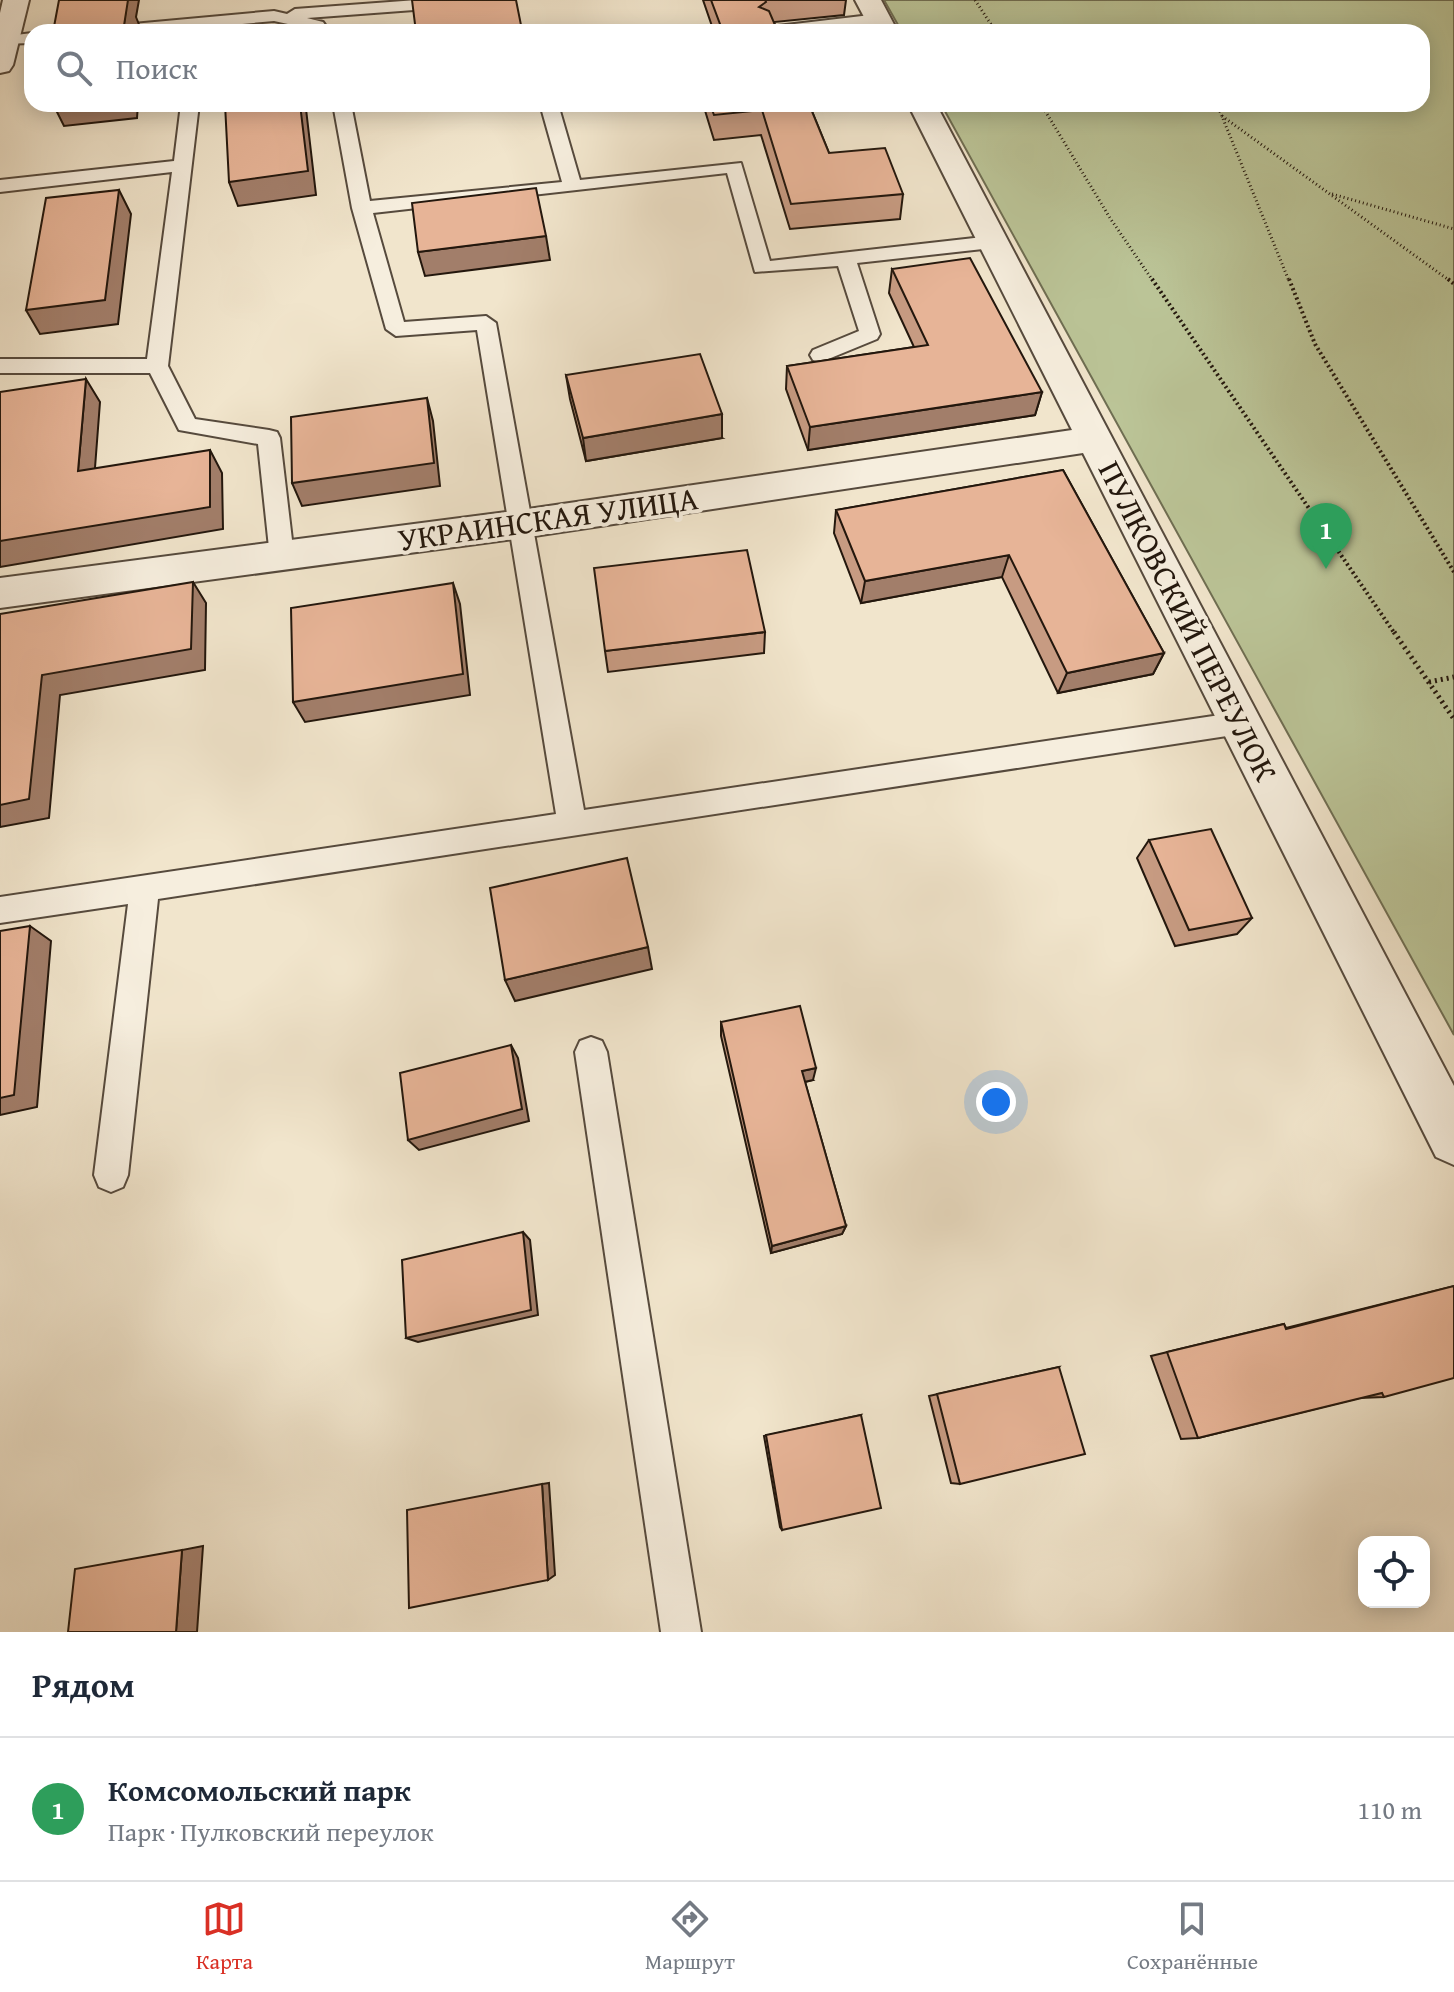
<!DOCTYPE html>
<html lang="ru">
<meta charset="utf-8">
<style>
:root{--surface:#fff;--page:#f2f2f3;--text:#1f2937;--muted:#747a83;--line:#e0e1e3;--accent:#d93025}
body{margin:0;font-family:"Gentium Book Plus",serif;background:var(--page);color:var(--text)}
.controls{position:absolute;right:24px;bottom:24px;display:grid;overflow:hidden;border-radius:16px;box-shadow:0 4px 20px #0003}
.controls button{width:72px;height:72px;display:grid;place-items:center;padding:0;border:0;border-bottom:2px solid var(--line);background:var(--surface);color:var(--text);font:40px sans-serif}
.you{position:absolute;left:996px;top:1102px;width:28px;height:28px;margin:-20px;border:6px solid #fff;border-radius:50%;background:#1a73e8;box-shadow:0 0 0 12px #1a73e833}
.badge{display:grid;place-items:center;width:52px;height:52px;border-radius:50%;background:var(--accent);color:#fff;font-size:26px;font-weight:700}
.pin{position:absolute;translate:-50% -66px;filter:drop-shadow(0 2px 4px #0008)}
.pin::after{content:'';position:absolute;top:42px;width:28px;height:24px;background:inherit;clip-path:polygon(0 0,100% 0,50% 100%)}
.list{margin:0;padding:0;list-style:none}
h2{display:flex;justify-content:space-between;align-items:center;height:104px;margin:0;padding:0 32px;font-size:34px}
h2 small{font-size:26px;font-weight:400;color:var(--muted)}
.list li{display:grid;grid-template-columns:52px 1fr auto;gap:24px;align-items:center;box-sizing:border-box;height:144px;padding:0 32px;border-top:2px solid var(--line)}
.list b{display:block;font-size:30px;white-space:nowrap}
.list p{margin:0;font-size:26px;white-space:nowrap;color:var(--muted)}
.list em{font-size:26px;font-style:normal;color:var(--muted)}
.icon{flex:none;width:44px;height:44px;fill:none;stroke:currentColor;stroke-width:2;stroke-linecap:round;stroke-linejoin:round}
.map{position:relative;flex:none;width:1454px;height:1632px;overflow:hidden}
.search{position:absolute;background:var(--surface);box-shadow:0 4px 20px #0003;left:24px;right:24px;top:24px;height:88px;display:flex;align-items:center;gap:20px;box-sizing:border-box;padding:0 28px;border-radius:24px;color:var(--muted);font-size:30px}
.sheet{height:248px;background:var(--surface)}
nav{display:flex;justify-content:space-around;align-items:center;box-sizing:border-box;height:112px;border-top:2px solid var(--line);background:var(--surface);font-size:22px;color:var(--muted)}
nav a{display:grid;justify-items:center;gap:4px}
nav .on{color:var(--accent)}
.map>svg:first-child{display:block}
.green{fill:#bbc497;stroke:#6f6e52;stroke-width:2}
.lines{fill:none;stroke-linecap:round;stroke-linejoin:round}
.service-casing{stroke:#564a3d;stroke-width:4}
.minor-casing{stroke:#564a3d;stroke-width:4}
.tertiary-casing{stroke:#564a3d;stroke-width:4}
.path-far2{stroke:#23170d;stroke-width:3;stroke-dasharray:1 3;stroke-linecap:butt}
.path-far1{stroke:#23170d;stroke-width:4;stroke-dasharray:2 3;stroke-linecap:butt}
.path{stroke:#23170d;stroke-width:5;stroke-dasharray:2 4;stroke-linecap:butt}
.service{fill:#f6eede;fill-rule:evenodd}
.minor{fill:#f6eede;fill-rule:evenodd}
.tertiary{fill:#f6eede;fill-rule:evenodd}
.wall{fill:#c79b82;stroke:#23170d;stroke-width:2}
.shaded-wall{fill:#a27e6a;stroke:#23170d;stroke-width:2}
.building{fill:#e7b497;stroke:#23170d;stroke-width:2}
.labels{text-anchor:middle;stroke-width:8;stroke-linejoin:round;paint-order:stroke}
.street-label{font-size:32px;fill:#23170d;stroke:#f6eede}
</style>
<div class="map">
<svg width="1454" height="1632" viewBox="0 0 1454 1632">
<rect width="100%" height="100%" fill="#f1e5cc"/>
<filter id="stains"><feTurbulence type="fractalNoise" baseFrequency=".0025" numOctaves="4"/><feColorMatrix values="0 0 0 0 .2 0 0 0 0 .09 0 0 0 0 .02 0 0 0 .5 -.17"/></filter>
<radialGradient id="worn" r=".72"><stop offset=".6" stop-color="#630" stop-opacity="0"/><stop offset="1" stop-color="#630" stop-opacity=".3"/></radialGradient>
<polygon class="green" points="884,0 1454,0 1454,1035 941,104 1422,104 1422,32 902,32"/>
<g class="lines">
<defs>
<g id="service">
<polygon points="417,0 489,0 481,5 307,18 323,22 330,32 314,32 311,29 274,21 154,32 92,32 100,27 274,11 287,14 295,9"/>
<polygon points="879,14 885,16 885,22 811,32 761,32 769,27"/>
<polygon points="32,33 32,43 0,44 0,37"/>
<polygon points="181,104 199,104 168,366 195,419 269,430 277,432 280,438 294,557 291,563 282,566 273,563 270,557 258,444 179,430 150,373 0,373 0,359 147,359 172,172 0,192 0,180 174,161"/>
<polygon points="333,104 351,104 370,201 562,182 540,104 558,104 580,180 741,163 770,261 992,236 1002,242 992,248 857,263 880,334 877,339 821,362 813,360 810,355 813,350 859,331 838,266 755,272 727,173 373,213 404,322 486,316 496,323 584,810 1240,712 1249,715 1253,723 1249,731 1240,734 158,899 128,1175 123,1187 111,1192 99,1187 94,1175 128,904 0,923 0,897 556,814 477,330 396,336 386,329 352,208"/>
<polygon points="591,1037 602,1041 607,1052 701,1632 661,1632 575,1052 580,1041"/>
</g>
<g id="minor">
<polygon points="855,0 881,0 898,32 872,32"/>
<polygon points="908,104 936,104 1454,1086 1454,1165 1436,1157 1083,453 521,538 0,608 0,578 521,510 1072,430"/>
</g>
<polygon id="tertiary" points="3,0 29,0 13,65 9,71 0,73 0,13"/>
</defs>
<use href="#service" class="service-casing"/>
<use href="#minor" class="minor-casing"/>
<use href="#tertiary" class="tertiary-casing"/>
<g class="path-far2">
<polyline points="975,0 996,32"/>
<polyline points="1041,104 1110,218 1153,281"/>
<polyline points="1217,104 1289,281"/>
<polyline points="1222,116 1450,281"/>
<polyline points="1332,194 1454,229"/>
</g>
<g class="path-far1">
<polyline points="1152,279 1395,634"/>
<polyline points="1289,279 1315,344 1454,572"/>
<polyline points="1448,279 1454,284"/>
</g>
<g class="path">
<polyline points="1394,632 1454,719"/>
<polyline points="1429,682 1454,677"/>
</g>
<use href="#service" class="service"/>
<use href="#minor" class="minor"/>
<use href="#tertiary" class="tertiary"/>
</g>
<g class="wall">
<polygon points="703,0 846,0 844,15 774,22 778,32 714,32"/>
<polygon points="703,104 809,104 829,153 903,194 900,219 790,229 761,135 714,140"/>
<polygon points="892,269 1042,392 1035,415 808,450 786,389 787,366 914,347 889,293"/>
<polygon points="566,375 722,438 586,461 570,399"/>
<polygon points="1063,470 1164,653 1153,674 1058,693 1002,577 861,603 834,533 836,510"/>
<polygon points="765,632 764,653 608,672 605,651"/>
<polygon points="1149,840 1252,918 1237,934 1175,946 1137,858"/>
<polygon points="721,1022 813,1080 805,1082 846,1226 842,1234 771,1253 721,1036"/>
<polygon points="1454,1286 1384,1397 1359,1398 1198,1438 1181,1439 1151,1356 1284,1324 1286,1328"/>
<polygon points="1059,1367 960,1484 951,1483 929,1396"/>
<polygon points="861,1415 782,1530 780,1527 764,1436"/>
</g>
<g class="shaded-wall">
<polygon points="127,0 139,0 136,17 142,32 123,32"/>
<polygon points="521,25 522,32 449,32"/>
<polygon points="53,104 138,104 137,118 64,126"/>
<polygon points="300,104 304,104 306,109 316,195 238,206 229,182"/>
<polygon points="119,190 131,214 118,324 40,334 26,310"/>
<polygon points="546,236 550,260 425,276 418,252"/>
<polygon points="86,379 100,402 93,494 78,471"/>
<polygon points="1042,392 1035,415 808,450 810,427"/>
<polygon points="427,398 433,421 440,486 302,506 292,483"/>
<polygon points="722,414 722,438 586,461 583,438"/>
<polygon points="210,450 222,473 223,529 0,567 0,541"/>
<polygon points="1009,555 1002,577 861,603 865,581"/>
<polygon points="193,582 206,603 205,670 60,695 49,818 0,827 0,805 42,675"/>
<polygon points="453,583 460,604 470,695 305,722 293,702"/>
<polygon points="1164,653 1153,674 1058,693 1067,673"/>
<polygon points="30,926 51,941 37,1107 0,1115 0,1098"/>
<polygon points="648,947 652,969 515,1001 505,980"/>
<polygon points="511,1045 518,1058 529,1121 419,1150 408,1140"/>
<polygon points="816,1068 813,1080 800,1083 802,1071"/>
<polygon points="846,1226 842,1234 771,1253 772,1246"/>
<polygon points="523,1232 530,1240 538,1315 418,1342 406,1338"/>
<polygon points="549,1483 555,1575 548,1580 542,1484"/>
<polygon points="203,1546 197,1632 176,1632 182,1550"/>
</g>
<g class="building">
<polygon points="59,0 128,0 123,32 53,32"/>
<polygon points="412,0 516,0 521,25 449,32 416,32"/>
<polygon points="711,0 765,0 766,2 759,7 769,11 778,32 723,32"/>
<polygon points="225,104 300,104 308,171 229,182"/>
<polygon points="710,104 809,104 829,153 885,148 903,194 791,204 762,110 714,115"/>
<polygon points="536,188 546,236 418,252 412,203"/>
<polygon points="119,190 105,300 26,310 46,198"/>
<polygon points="970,258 1042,392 810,427 787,366 928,345 892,269"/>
<polygon points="700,354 722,414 583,438 566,375"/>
<polygon points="86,379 78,471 210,450 210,507 0,541 0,392"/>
<polygon points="427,398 434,463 292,483 291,417"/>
<polygon points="1063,470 1164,653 1067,673 1009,555 865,581 836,510"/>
<polygon points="747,550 765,632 605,651 594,568"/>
<polygon points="193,582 191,649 42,675 29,799 0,805 0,614"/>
<polygon points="453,583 463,674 293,702 291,608"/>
<polygon points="1211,829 1252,918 1189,930 1149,840"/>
<polygon points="627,858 648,947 505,980 490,888"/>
<polygon points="30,926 14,1095 0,1098 0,931"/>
<polygon points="800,1006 816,1068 802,1071 846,1226 772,1246 721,1022"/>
<polygon points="511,1045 522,1109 408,1140 400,1073"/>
<polygon points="523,1232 531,1310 406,1338 402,1260"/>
<polygon points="1454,1286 1454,1378 1384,1397 1382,1393 1198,1438 1167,1352 1284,1324 1286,1329"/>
<polygon points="1059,1367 1085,1454 960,1484 937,1394"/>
<polygon points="861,1415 881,1508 782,1530 766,1435"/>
<polygon points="542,1484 548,1580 409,1608 407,1510"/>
<polygon points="182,1550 176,1632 68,1632 75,1569"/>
</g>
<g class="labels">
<g class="street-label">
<text transform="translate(548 519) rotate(-8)" y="11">УКРАИНСКАЯ УЛИЦА</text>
<text transform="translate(1188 621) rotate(63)" y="11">ПУЛКОВСКИЙ ПЕРЕУЛОК</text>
</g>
</g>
<rect width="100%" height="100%" filter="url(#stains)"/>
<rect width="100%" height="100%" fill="url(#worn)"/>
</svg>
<div class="controls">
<button><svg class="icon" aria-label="locate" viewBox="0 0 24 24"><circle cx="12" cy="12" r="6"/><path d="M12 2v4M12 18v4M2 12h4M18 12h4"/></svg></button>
</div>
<div class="you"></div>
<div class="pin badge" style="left:1326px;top:569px;background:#2e9e5b">1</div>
<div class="search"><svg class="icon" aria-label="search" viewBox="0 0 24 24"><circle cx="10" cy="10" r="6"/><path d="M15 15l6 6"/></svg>Поиск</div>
</div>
<section class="sheet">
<h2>Рядом<small></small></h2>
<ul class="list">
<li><span class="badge" style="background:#2e9e5b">1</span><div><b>Комсомольский парк</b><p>Парк · Пулковский переулок</p></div><em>110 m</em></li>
</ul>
</section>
<nav>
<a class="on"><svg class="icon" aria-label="map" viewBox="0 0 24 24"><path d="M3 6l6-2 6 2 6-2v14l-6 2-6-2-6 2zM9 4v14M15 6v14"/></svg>Карта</a>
<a><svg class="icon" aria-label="directions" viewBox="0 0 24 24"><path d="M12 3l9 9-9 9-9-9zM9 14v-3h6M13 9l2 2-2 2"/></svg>Маршрут</a>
<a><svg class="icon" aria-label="saved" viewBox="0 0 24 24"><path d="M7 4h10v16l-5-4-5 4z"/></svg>Сохранённые</a>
</nav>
